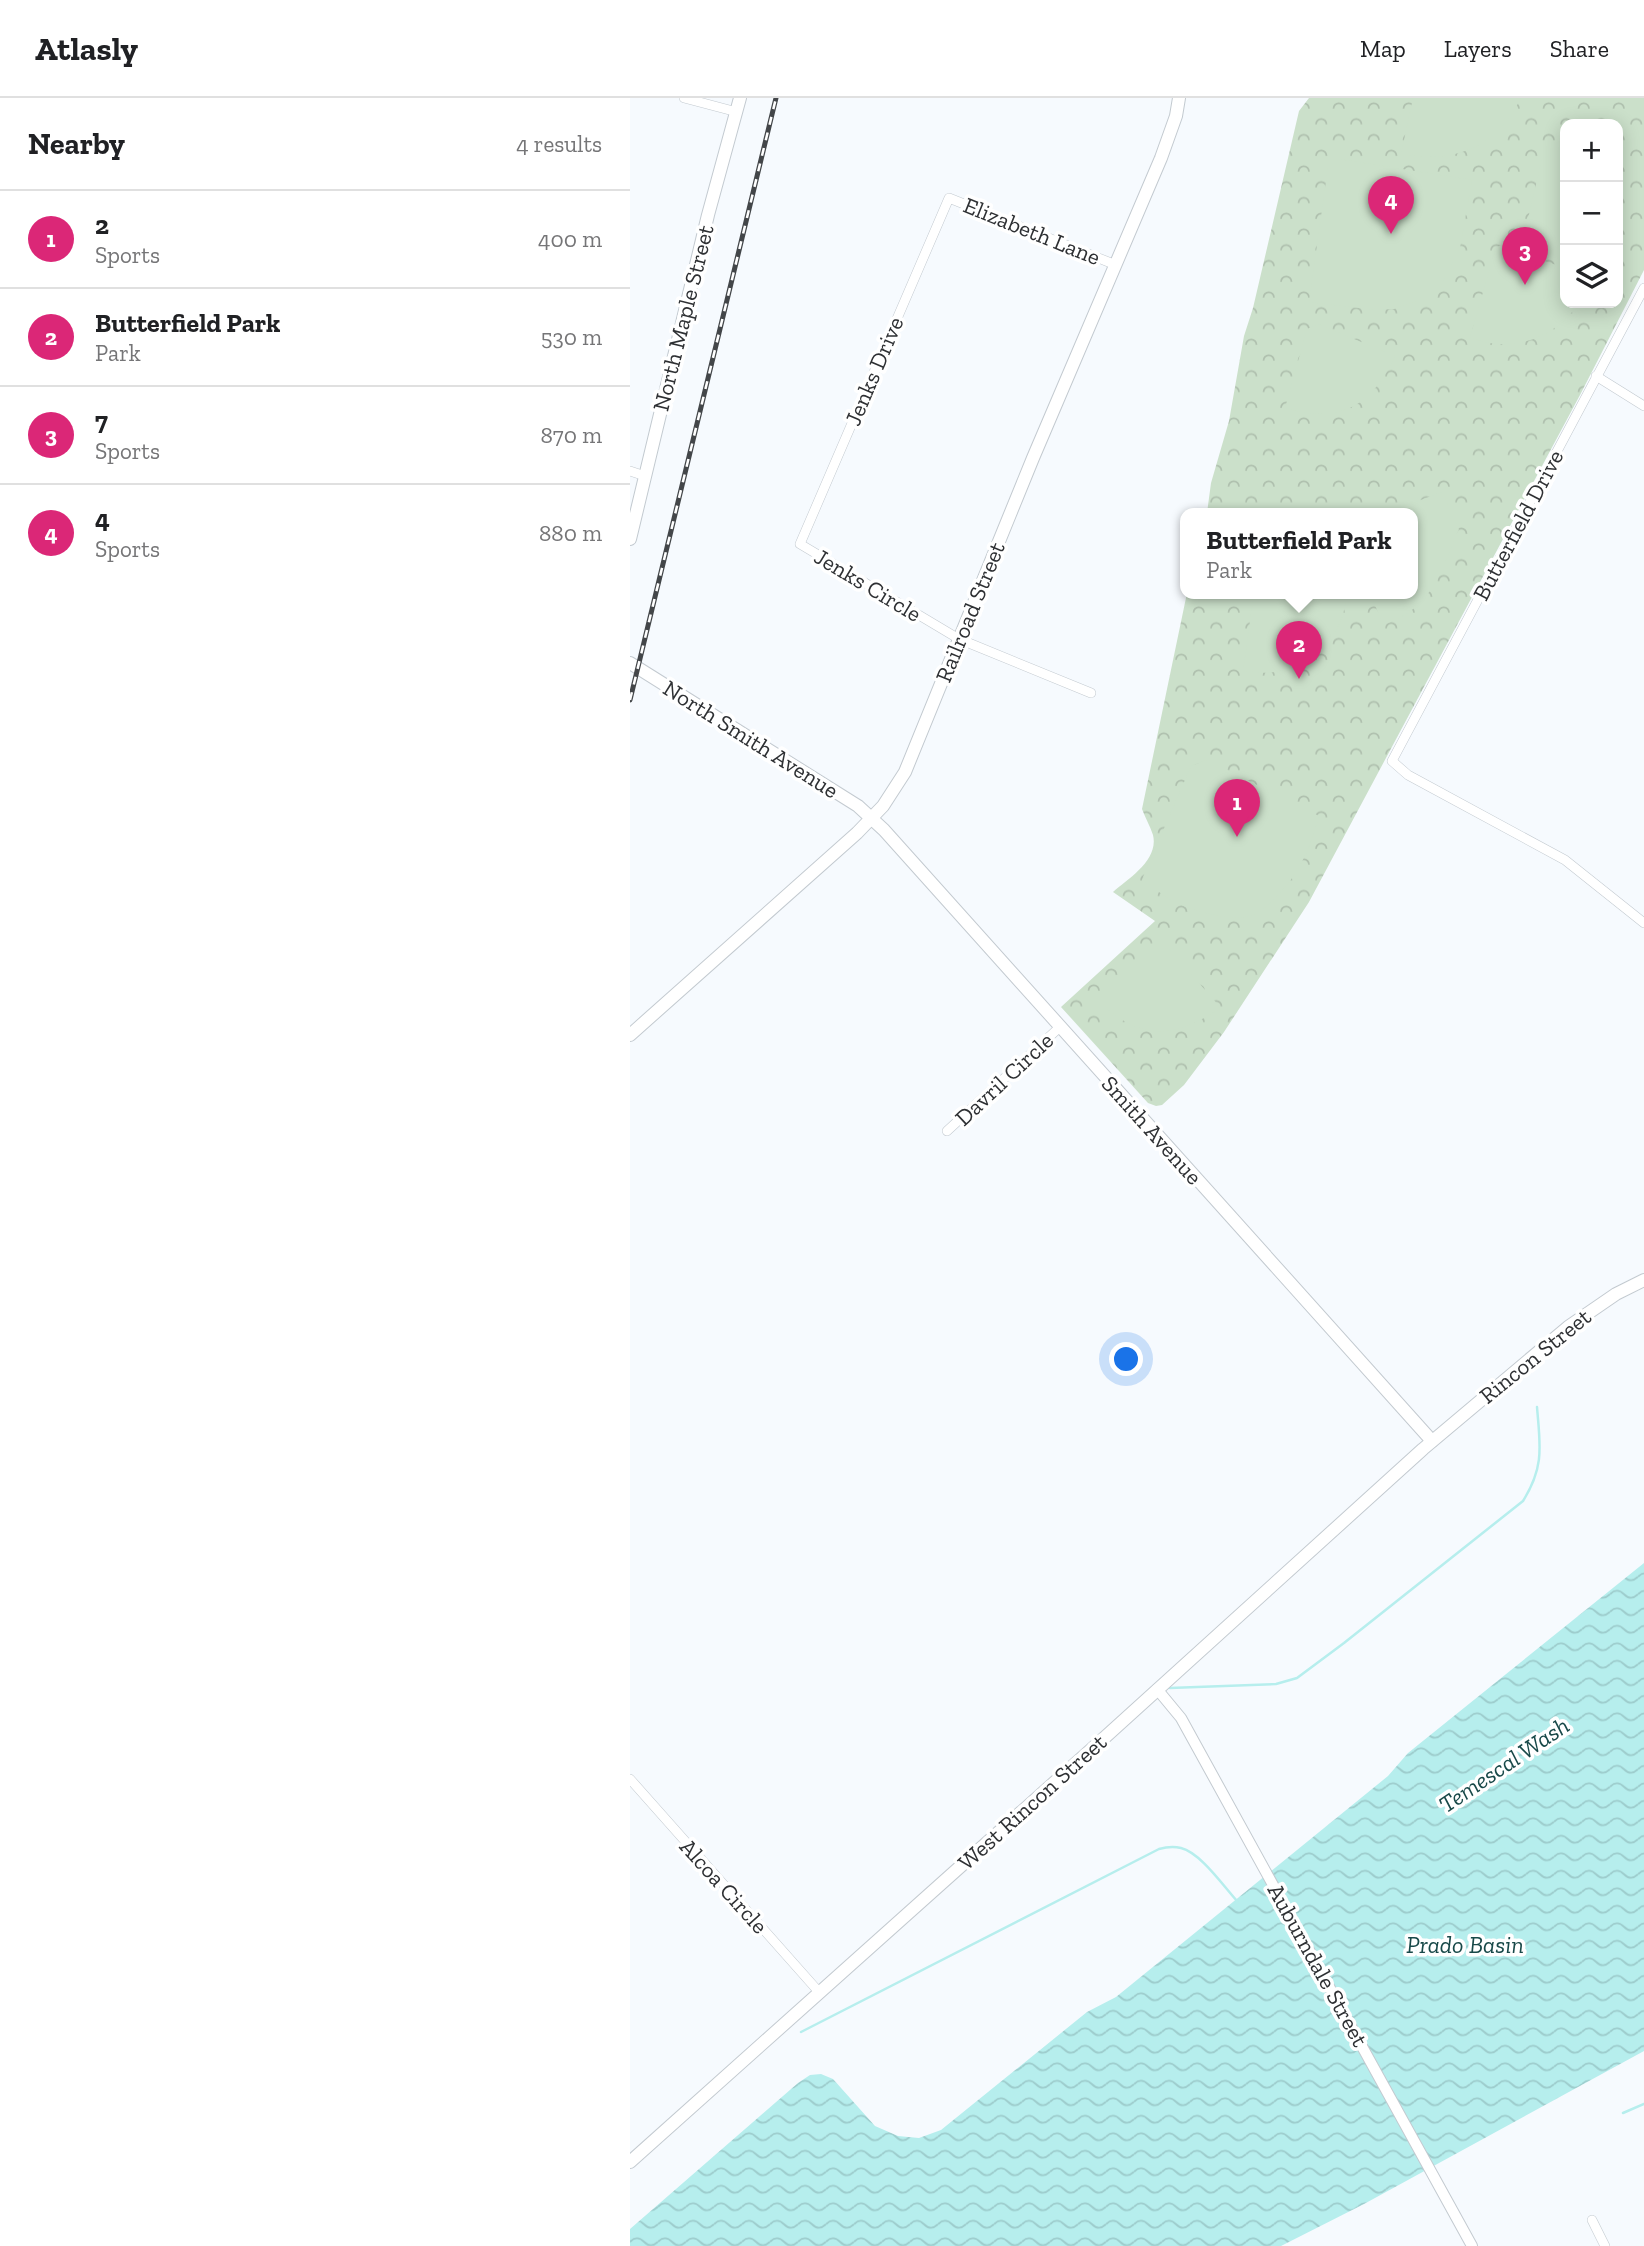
<!DOCTYPE html>
<meta charset="utf-8">
<style>
:root{--surface:#fff;--page:#f6f6f6;--text:#202124;--muted:#757577;--line:#e0e0e0;--accent:#db2777}
body{margin:0;font-family:"Zilla Slab",serif;background:var(--page);color:var(--text)}
.controls{position:absolute;right:21px;top:21px;display:grid;overflow:hidden;border-radius:14px;box-shadow:0 4px 18px #0003}
.controls button{width:63px;height:63px;display:grid;place-items:center;padding:0;border:0;border-bottom:2px solid var(--line);background:var(--surface);color:var(--text);font:35px sans-serif}
.you{position:absolute;left:497px;top:1262px;width:24px;height:24px;margin:-18px;border:5px solid #fff;border-radius:50%;background:#1a73e8;box-shadow:0 0 0 10px #1a73e833}
.badge{display:grid;place-items:center;width:46px;height:46px;border-radius:50%;background:var(--accent);color:#fff;font-size:23px;font-weight:700}
.pin{position:absolute;translate:-50% -58px;filter:drop-shadow(0 2px 4px #0008)}
.pin::after{content:'';position:absolute;top:37px;width:24px;height:21px;background:inherit;clip-path:polygon(0 0,100% 0,50% 100%)}
.popup{position:absolute;left:550px;top:410px;width:238px;height:91px;box-sizing:border-box;display:grid;place-content:center;border-radius:14px;background:var(--surface);filter:drop-shadow(0 2px 5px #0005);font-size:23px;white-space:nowrap;color:var(--muted)}
.popup b{font-size:26px;color:var(--text)}
.popup::after{content:'';position:absolute;left:50%;top:100%;margin-left:-14px;border:14px solid transparent;border-top-color:var(--surface)}
.list{margin:0;padding:0;list-style:none}
h2{display:flex;justify-content:space-between;align-items:center;height:91px;margin:0;padding:0 28px;font-size:30px}
h2 small{font-size:23px;font-weight:400;color:var(--muted)}
.list li{display:grid;grid-template-columns:46px 1fr auto;gap:21px;align-items:center;box-sizing:border-box;height:98px;padding:0 28px;border-top:2px solid var(--line)}
.list b{display:block;font-size:26px;white-space:nowrap}
.list p{margin:0;font-size:23px;white-space:nowrap;color:var(--muted)}
.list em{font-size:23px;font-style:normal;color:var(--muted)}
.icon{flex:none;width:38px;height:38px;fill:none;stroke:currentColor;stroke-width:2;stroke-linecap:round;stroke-linejoin:round}
.map{position:relative;flex:none;width:1014px;height:2148px;overflow:hidden}
header{display:flex;align-items:center;gap:42px;box-sizing:border-box;height:98px;padding:0 35px;background:var(--surface);border-bottom:2px solid var(--line)}
header strong{font-size:33px}
nav{display:flex;gap:38px;margin-inline-start:auto;font-size:24px}
main{display:flex}
aside{flex:1;background:var(--surface)}
.map>svg:first-child{display:block}
.park{fill:url(#park-crowns);fill-rule:evenodd}
.pitch{fill:#cbe0ca}
.water{fill:url(#water-waves)}
.lines{fill:none;stroke-linecap:round;stroke-linejoin:round}
.stream{stroke:#b6eeed;stroke-width:2.5}
.minor-casing{stroke:#c3cad0;stroke-width:10}
.tertiary-casing{stroke:#c3cad0;stroke-width:12}
.secondary-casing{stroke:#c3cad0;stroke-width:14}
.minor{stroke:#fff;stroke-width:9}
.tertiary{stroke:#fff;stroke-width:10}
.secondary{stroke:#fff;stroke-width:12}
.rail-casing{stroke:#434649;stroke-width:5}
.rail{stroke:#fff;stroke-width:2.5;stroke-dasharray:8;stroke-linecap:butt}
.labels{text-anchor:middle;stroke-width:7;stroke-linejoin:round;paint-order:stroke}
.street-label{font-size:23px;fill:#2e3033;stroke:#fff}
.water-label{font-size:24px;font-style:italic;fill:#184949;stroke:#fff}
</style>
<header>
<strong>Atlasly</strong>
<nav><a>Map</a><a>Layers</a><a>Share</a></nav>
</header>
<main>
<aside>
<h2>Nearby<small>4 results</small></h2>
<ul class="list">
<li><span class="badge">1</span><div><b>2</b><p>Sports</p></div><em>400 m</em></li>
<li><span class="badge">2</span><div><b>Butterfield Park</b><p>Park</p></div><em>530 m</em></li>
<li><span class="badge">3</span><div><b>7</b><p>Sports</p></div><em>870 m</em></li>
<li><span class="badge">4</span><div><b>4</b><p>Sports</p></div><em>880 m</em></li>
</ul>
</aside>
<div class="map">
<svg width="1014" height="2148" viewBox="0 0 1014 2148">
<defs>
<pattern id="park-crowns" width="20" height="18" patternUnits="userSpaceOnUse" patternTransform="scale(1.75)"><rect width="20" height="18" fill="#cbe0ca"/><path d="M2 6a3 3 0 1 1 6 0M12 15a3 3 0 1 1 6 0" fill="none" stroke="#afc0ae"/></pattern>
<pattern id="water-waves" width="16" height="10" patternUnits="userSpaceOnUse" patternTransform="scale(1.75)"><rect width="16" height="10" fill="#b6eeed"/><path d="M0 5q4-4 8 0t8 0" fill="none" stroke="#9dcccc"/></pattern>
</defs>
<rect width="100%" height="100%" fill="#f6fafe"/>
<path class="park" d="M679,0H1014V172L950,297L679,804L594,934L554,987L532,1007L526,1008L518,1005L431,909L525,823L483,794C499,780 529,762 523,737C520,728 515,719 512,711L557,495H783V415H577L581,385L599,323L614,238L623,210L669,13ZM935,26H988V205H935Z"/>
<g class="pitch">
<path d="M783,0H891C866,50 824,66 771,56Z"/>
<polygon points="923,56 935,62 935,148 913,148 893,142 911,65 912,61"/>
<polygon points="709,61 842,82 830,150 808,193 788,203 764,211 746,212 679,204 698,69"/>
<path d="M877,146L886,153L935,170V205H949C926,240 880,257 840,239L866,149Z"/>
<path d="M688,226L765,258C742,308 709,327 655,310L677,231Z"/>
<path d="M812,394L829,431C810,475 803,510 753,527L740,495H783V415H756Z"/>
<polygon points="624,495 701,495 717,498 713,517 707,531 688,552 672,566 656,572 638,575 613,573"/>
<path d="M577,662L689,718C680,751 668,779 643,802C638,807 632,813 626,816C611,823 587,818 572,814C548,808 529,797 513,779L561,668Z"/>
<path d="M533,844L591,910C541,942 510,943 466,901Z"/>
</g>
<polygon class="water" points="1014,1465 1014,1953 734,2106 651,2148 0,2148 0,2131 168,1985 180,1977 191,1976 203,1981 245,2028 268,2038 289,2040 311,2032 457,1914 486,1899 758,1678 778,1655"/>
<g class="lines">
<g class="stream">
<path d="M540,1590L646,1586L667,1580L714,1545L893,1403C915,1368 910,1347 907,1309"/>
<path d="M171,1934L529,1751C536,1749 543,1748 551,1750C571,1755 594,1789 608,1804"/>
<polyline points="993,2015 1014,2006"/>
</g>
<defs>
<g id="minor">
<polyline points="54,0 107,14"/>
<polyline points="1014,190 762,663 778,677 935,762 1014,825"/>
<polyline points="966,278 1014,308"/>
<polyline points="0,373 15,378"/>
<polyline points="461,595 329,541 170,446 319,100 486,167"/>
<polyline points="317,1033 431,928"/>
<polyline points="0,1681 189,1894"/>
<polyline points="962,2122 975,2148"/>
</g>
<polyline id="tertiary" points="527,1591 551,1620 842,2148"/>
<g id="secondary">
<polyline points="0,441 78,117 110,0"/>
<polyline points="0,565 228,708 254,732 802,1343"/>
<polyline points="0,937 227,735 253,708 275,674 403,360 531,60 546,18 549,0"/>
<polyline points="0,2064 473,1641 793,1351 938,1229 986,1196 1014,1182"/>
</g>
</defs>
<use href="#minor" class="minor-casing"/>
<use href="#tertiary" class="tertiary-casing"/>
<use href="#secondary" class="secondary-casing"/>
<use href="#minor" class="minor"/>
<use href="#tertiary" class="tertiary"/>
<use href="#secondary" class="secondary"/>
<defs>
<polyline id="rail" points="0,602 146,0"/>
</defs>
<use href="#rail" class="rail-casing"/>
<use href="#rail" class="rail"/>
</g>
<g class="labels">
<g class="street-label">
<text transform="translate(402 133) rotate(22)" y="8">Elizabeth Lane</text>
<text transform="translate(53 220) rotate(-76)" y="8">North Maple Street</text>
<text transform="translate(244 273) rotate(-67)" y="8">Jenks Drive</text>
<text transform="translate(888 427) rotate(-62)" y="8">Butterfield Drive</text>
<text transform="translate(238 487) rotate(31)" y="8">Jenks Circle</text>
<text transform="translate(340 514) rotate(-68)" y="8">Railroad Street</text>
<text transform="translate(121 641) rotate(32)" y="8">North Smith Avenue</text>
<text transform="translate(374 981) rotate(-43)" y="8">Davril Circle</text>
<text transform="translate(522 1032) rotate(48)" y="8">Smith Avenue</text>
<text transform="translate(905 1258) rotate(-39)" y="8">Rincon Street</text>
<text transform="translate(402 1704) rotate(-42)" y="8">West Rincon Street</text>
<text transform="translate(94 1788) rotate(48)" y="8">Alcoa Circle</text>
<text transform="translate(688 1867) rotate(61)" y="8">Auburndale Street</text>
</g>
<g class="water-label">
<text transform="translate(874 1667) rotate(-34)" y="8">Temescal Wash</text>
<text x="835" y="1855">Prado Basin</text>
</g>
</g>
</svg>
<div class="controls">
<button>+</button>
<button>−</button>
<button><svg class="icon" aria-label="layers" viewBox="0 0 24 24"><path d="M12 4l9 5-9 5-9-5zM3 14l9 5 9-5"/></svg></button>
</div>
<div class="you"></div>
<div class="pin badge" style="left:607px;top:739px">1</div>
<div class="pin badge" style="left:669px;top:581px">2</div>
<div class="popup"><b>Butterfield Park</b>Park</div>
<div class="pin badge" style="left:895px;top:187px">3</div>
<div class="pin badge" style="left:761px;top:136px">4</div>
</div>
</main>
